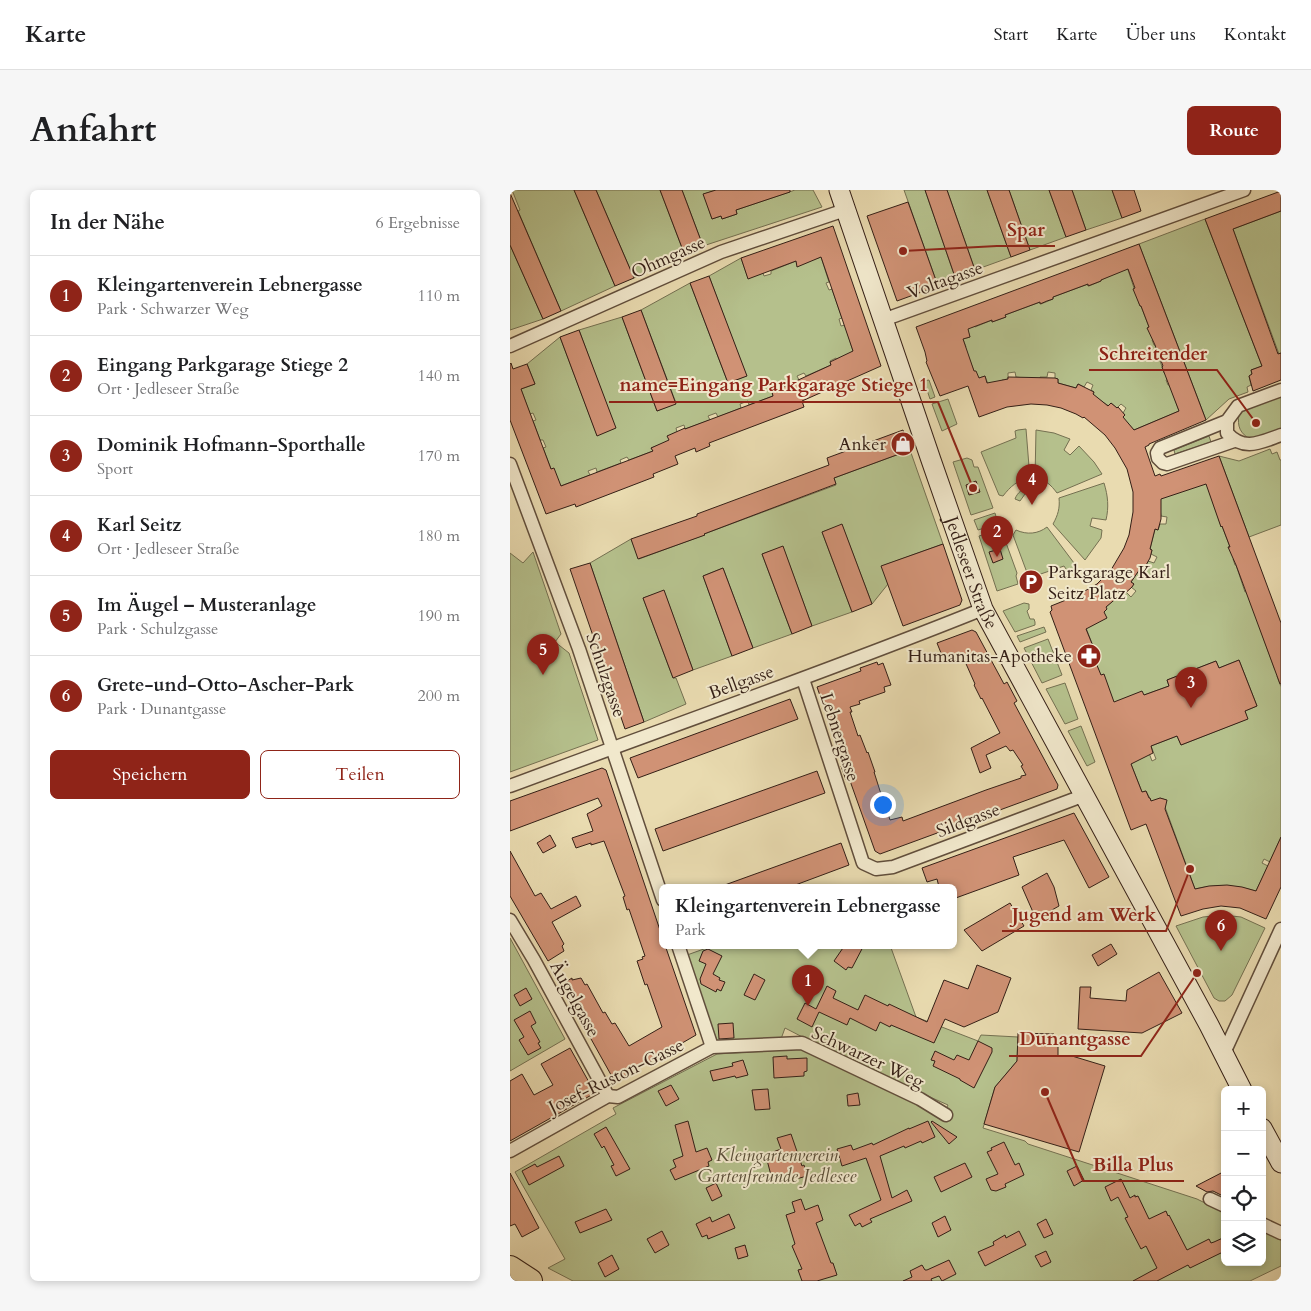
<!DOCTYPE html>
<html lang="de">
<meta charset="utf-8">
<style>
:root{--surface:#fff;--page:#f6f6f6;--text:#202124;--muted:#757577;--line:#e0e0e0;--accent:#8f2418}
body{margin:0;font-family:Cardo,serif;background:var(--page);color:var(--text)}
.controls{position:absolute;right:15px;bottom:15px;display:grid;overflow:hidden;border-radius:8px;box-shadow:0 2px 8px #0003}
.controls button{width:45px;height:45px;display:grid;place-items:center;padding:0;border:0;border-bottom:1px solid var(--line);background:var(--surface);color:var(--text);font:25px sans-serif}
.you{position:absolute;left:372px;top:614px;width:18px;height:18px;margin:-12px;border:4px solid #fff;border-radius:50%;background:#1a73e8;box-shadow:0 0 0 8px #1a73e833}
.badge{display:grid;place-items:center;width:32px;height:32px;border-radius:50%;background:var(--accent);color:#fff;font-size:16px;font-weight:700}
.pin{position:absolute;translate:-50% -41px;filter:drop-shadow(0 1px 2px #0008)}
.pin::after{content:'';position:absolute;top:26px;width:18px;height:15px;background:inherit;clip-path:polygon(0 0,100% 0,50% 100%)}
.popup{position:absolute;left:149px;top:694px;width:298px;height:65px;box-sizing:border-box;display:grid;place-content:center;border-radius:8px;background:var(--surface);filter:drop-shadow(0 1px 4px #0005);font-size:16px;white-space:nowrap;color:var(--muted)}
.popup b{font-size:19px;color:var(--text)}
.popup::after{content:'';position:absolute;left:50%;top:100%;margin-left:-10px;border:10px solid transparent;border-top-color:var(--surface)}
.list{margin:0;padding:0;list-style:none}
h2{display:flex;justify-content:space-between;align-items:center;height:65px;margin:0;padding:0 20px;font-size:21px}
h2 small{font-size:16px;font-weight:400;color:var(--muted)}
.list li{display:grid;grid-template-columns:32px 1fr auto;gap:15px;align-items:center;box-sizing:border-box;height:80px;padding:0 20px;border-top:1px solid var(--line)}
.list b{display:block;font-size:19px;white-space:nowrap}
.list p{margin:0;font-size:16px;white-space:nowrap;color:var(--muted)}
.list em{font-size:16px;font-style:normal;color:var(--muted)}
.actions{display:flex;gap:10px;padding:15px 20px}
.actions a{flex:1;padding:11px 0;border:1px solid var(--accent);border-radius:8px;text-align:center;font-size:18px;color:var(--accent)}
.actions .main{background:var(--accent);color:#fff}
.icon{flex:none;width:28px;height:28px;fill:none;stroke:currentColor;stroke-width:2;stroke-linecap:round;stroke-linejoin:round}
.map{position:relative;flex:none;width:771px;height:1091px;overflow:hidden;border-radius:8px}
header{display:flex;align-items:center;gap:30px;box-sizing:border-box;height:70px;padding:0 25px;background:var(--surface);border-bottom:1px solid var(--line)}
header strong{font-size:24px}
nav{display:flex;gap:28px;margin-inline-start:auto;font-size:18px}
.intro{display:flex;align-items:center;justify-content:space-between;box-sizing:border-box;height:120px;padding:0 30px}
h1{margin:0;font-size:35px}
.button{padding:12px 22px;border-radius:8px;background:var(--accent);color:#fff;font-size:18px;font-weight:700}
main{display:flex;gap:30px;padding:0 30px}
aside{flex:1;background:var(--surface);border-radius:8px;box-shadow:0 2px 8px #0003}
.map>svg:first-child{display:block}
.green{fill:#b5c08c;stroke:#747051;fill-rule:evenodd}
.building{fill:#d09275;stroke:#341f16;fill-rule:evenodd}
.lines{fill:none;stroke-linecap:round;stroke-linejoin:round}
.street-casing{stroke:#614e3c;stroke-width:15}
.secondary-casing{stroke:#341f16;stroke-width:21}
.highway-casing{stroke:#341f16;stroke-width:26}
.street{stroke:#f1e8cc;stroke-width:12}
.secondary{stroke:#f1e8cc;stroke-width:19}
.highway{stroke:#e9dbb0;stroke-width:24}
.labels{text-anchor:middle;stroke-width:4;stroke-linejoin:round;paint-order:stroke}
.street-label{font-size:18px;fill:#341f16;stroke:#f1e8cc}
.poi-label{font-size:18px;fill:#341f16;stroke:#f1e8cc;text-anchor:end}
.park-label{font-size:18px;font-style:italic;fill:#5b4f39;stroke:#f1e8cc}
.leader{fill:none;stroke:#8f2418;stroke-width:2}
.callout-dot{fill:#8f2418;stroke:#f1e8cc;stroke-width:2}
.callout-label{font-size:19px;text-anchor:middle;font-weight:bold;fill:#8f2418;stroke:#f1e8cc;stroke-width:4;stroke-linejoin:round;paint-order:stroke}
</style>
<header>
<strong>Karte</strong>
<nav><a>Start</a><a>Karte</a><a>Über uns</a><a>Kontakt</a></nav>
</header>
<div class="intro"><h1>Anfahrt</h1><a class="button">Route</a></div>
<main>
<aside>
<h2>In der Nähe<small>6 Ergebnisse</small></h2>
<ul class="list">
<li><span class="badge">1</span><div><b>Kleingartenverein Lebnergasse</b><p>Park · Schwarzer Weg</p></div><em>110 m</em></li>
<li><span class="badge">2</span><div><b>Eingang Parkgarage Stiege 2</b><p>Ort · Jedleseer Straße</p></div><em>140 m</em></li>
<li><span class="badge">3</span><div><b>Dominik Hofmann-Sporthalle</b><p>Sport</p></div><em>170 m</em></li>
<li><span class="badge">4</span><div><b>Karl Seitz</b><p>Ort · Jedleseer Straße</p></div><em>180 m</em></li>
<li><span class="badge">5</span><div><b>Im Äugel – Musteranlage</b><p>Park · Schulzgasse</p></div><em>190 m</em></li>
<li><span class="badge">6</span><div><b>Grete-und-Otto-Ascher-Park</b><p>Park · Dunantgasse</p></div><em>200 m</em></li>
</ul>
<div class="actions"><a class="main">Speichern</a><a>Teilen</a></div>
</aside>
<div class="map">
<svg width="771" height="1091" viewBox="0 0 771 1091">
<rect width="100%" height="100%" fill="#e9dbb0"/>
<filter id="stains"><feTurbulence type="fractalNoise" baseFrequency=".004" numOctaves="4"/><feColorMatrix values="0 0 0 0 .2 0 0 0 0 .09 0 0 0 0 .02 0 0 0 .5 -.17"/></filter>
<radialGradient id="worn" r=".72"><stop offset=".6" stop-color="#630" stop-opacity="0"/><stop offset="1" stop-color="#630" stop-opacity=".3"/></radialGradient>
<g class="green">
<polygon points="2,0 64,0 105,96 51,121 8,21 10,20"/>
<polygon points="86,0 150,0 174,63 124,88"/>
<polygon points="172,0 206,0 194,4 202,29 211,26 212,29 227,24 226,20 285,0 303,0 312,17 193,56"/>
<polygon points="394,0 415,0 445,87 428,96"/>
<polygon points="437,0 477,0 501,67 465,80"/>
<polygon points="499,0 539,0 556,47 520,60"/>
<polygon points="562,0 602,0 612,28 576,40"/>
<polygon points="771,21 771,163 769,164 723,39"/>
<polygon points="695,29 752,176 741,180 742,184 739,186 741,195 737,197 738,202 719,209 696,230 629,54"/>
<polygon points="0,55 33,129 0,140"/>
<polygon points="311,67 319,92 316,93 319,100 322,99 332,128 329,129 331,136 335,135 343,161 328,172 326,168 320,171 321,175 296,186 294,183 287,186 289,190 279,194 280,200 269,199 262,202 263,206 239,215 238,211 230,214 231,218 208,227 206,223 198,226 200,230 175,239 174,235 166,238 167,242 161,254 149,255 141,258 143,261 119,270 117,267 110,270 111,273 87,282 86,278 78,281 80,285 48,297 33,258 36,257 33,250 30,250 23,231 26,230 23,223 20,224 11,199 25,194 17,174 50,147 87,245 105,238 69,140 112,127 147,221 166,213 131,120 180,93 218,193 236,186 199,86 231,68 238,88 253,83 254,86 261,84 261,81 286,71 287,75"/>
<polygon points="617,77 630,116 631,116 639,137 637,138 646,148 642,150 644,155 645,155 654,183 660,188 656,190 658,195 660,195 669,221 624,240 612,227 613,223 616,218 611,214 607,218 601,213 599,216 583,206 584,202 581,200 583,195 577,192 574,197 568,194 566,198 548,193 548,189 545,189 545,183 538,182 537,187 530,187 529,190 506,187 505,182 498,183 498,189 492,190 493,194 479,197 475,186 469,188 464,181 455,158 456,157 453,149 460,147 456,135 463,132 465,137 482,130 482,132 496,127 495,125 530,112 531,114 543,109 543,107 578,94 579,96 591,91 591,90"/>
<polygon points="419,190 425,207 420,209 414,191"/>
<path d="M771,205V240L741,250C730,243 727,237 729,224L736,218Z"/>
<polygon points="438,209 447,234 432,241 422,214"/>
<path d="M516,239L520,289C508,289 500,297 493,306L489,305L471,262L506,248L505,241L508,240Z"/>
<path d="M526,240L544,243L560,249L554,260L560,265L569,256L584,272L592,284L547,303C541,295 535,289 525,288Z"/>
<polygon points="699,246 701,252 665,264 664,260"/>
<polygon points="760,259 762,264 767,262 770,270 771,270 771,335 739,347 709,266 729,271"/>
<polygon points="400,260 433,354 372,376 378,394 362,414 332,335 312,342 342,422 302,436 273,357 252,364 282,444 243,458 213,378 193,386 222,466 183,480 154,401 133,408 163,488 166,488 176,514 134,532 80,373 121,349 129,369 194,345 194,344 326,295 324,288"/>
<polygon points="457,268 462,270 464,277 468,277 483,318 461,325 443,272"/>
<path d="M695,289L711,336H712L720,357H718L727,367L723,369L725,375H726L735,402L739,401L753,447L765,480L770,484L767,486L771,497V647L760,672L754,669L752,673L758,676L746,701C725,695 706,694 685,699L655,617L656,610L650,608L643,614L636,601L632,602L621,574L623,573L584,468L587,466L576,438L594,422L596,417L609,405L611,407L616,402L621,407L626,401L621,397L624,394L621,392L632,376L638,371L644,373L647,367L641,364L642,360L640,359L645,339L648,340L650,334H656L657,327L651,326L648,304ZM729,470L747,516L735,521L737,529L671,555L667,546L641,556L646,569L642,571L618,507L634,505L659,496L657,490L706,471L709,478Z"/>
<path d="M594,293C598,306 599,317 596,330L582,328L580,336L592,340L591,348L575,370L543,334C548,325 550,318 549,308Z"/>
<path d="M520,296V302L515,304L510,311L505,309C507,303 513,298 520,296Z"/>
<polygon points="485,323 488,334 468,340 464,330"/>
<path d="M537,337L567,377L558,382L554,376L519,388L503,345L506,340C517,345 528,344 537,337Z"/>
<polygon points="491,339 507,383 506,386 508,394 487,401 469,346"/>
<polygon points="23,362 51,444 45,452 59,463 88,550 0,582 0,363 13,373"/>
<polygon points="514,413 519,414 519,419 517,421 520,429 524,429 525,432 525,435 505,442 493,421"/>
<polygon points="534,437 536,442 510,452 507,446"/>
<polygon points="538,449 552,485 532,493 514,458"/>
<polygon points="555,493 568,529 555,534 536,499"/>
<polygon points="571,536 585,572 577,576 558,541"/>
<polygon points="713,725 731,727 755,738 722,805 715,811 709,811 704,808 666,736 693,727"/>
<polygon points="0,748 55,849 0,881"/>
<polygon points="205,755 380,755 406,827 468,851 471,845 508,847 507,871 485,897 473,938 515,951 518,954 687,1009 715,1023 715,1072 752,1072 752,1041 771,1050 771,1076 740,1091 63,1091 38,1078 55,1069 5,982 106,924 103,918 207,864 290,859 391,907 435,921 438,915 337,870 275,838 271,849 207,851 177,765"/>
</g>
<g class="building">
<polygon points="64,0 86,0 124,88 105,96"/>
<polygon points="150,0 172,0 193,56 174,63"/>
<polygon points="206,0 280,0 280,2 226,20 227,24 212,29 211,26 202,29 193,4"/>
<polygon points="415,0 437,0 465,80 445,87"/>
<polygon points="477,0 499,0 520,60 501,67"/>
<polygon points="539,0 562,0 576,40 556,47"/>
<polygon points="602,0 624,0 631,21 612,28"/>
<polygon points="771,1 771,21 723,39 768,164 771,163 771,190 743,201 739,186 742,184 741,180 752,176 695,29"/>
<polygon points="0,3 51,121 33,129 0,55"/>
<polygon points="398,12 428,96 387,111 357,26"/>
<polygon points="323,36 371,176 292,211 294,217 199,253 200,256 186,262 185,258 165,266 168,274 143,284 144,287 66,317 65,314 36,324 0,230 0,174 1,173 3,179 17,174 25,194 11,199 41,279 44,278 51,296 143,261 141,258 159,250 157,246 175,238 175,239 263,206 262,202 321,175 320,172 343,161 311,67 287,77 286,71 238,89 231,68"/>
<path d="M629,54L696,230L639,254V255L635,257L645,286L650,284L651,286L709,266L771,433V494H770L726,375L718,357H720L712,336L711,337L696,294L651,309V329L648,340L645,339L640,359L642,360L640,368L635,377L632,376L621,392L624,394L622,397L611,407L609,406L596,417L597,419L594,422L597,428L576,439L587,466L584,468L591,485L594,484L604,512L632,501L634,505L659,496L657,490L706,471L709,478L729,470L747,516L735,521L738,529L671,555L667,546L641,556L643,563L621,574L632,602L636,601L639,608H640L641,611L650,608L657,610L655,619L685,699L699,696L717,695L732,697L746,701L771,647V697L756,729L730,718L711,716L693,719L671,726L636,634L621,640L540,422L542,420L541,416L566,406L587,394L601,380L614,358L619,345L623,322V302L617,279L605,258L595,245L574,227L573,228L566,224L551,218L537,215L521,214L497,217L469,227L458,196L430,206L416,172L417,171L415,162L406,137ZM618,79L625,98L623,99L630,116H631L639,137L637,138L645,155L653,176L652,177L669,221L624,240L613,227L615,225L608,217L607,218L601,213L598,216L583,204L584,202L568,194L566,198L548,193V189L545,188L498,187V189L477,193L475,186L469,188L466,181H464L453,149L460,147L458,139L482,130V132L496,127L495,125L530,112V114L537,111L543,109V107L578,94V96L591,91V90Z"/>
<polygon points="199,86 237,186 218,193 180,93"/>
<polygon points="131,120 166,214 147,221 112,127"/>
<polygon points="69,140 106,238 87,246 50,147"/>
<polygon points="393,240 400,260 324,288 326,294 194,344 195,345 128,369 121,349 187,326 187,324 319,275 317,268"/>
<polygon points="466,291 470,302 459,305 456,295"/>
<polygon points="332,334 362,414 342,422 312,342"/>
<polygon points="433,354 452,410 450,415 393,436 371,376"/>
<polygon points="273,356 302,436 282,444 252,364"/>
<polygon points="490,359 493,369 483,373 479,362"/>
<polygon points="80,373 134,532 115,539 60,379"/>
<polygon points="213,378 243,458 222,466 193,386"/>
<polygon points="154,400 183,480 163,488 133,408"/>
<polygon points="462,440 466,442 494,494 497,492 507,511 504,513 548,595 547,599 370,664 365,661 339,588 336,590 331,576 334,574 307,497 351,481 350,478 367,472 368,475 373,473 381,495 374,497 375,502 349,511 350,514 340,517 342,522 340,522 348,546 350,545 357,563 358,562 365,582 364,582 371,604 372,604 380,630 392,627 393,631 476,600 511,588 511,586 516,585 511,576 513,575 503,560 500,561 496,556 476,565 481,578 470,583 461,558 490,543 472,508 471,509 464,495 465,494 453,467 435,473 427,453"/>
<polygon points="280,509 288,529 128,588 120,568"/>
<polygon points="92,578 96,580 153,749 153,755 155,755 186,845 105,892 51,795 62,788 62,790 71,788 75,795 77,794 93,823 95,822 102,834 105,833 119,856 152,837 137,794 135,795 127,771 133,769 132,767 135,766 119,719 117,720 113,707 115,706 94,651 81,655 81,653 66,658 62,648 83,641 77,624 92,616 88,608 0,641 0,611"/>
<polygon points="307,581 315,603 153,661 145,639"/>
<polygon points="564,623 599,687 579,698 554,650 503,667 509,685 443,709 443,697 429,697 427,689 417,692 412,678"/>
<polygon points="40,645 46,656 33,663 27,653"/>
<polygon points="331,653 339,675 280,697 212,697 212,696"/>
<polygon points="0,661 25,706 31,703 41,719 66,706 71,716 42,732 54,754 52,756 54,761 38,771 0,706"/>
<polygon points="537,683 544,697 549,716 526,729 512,697"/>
<polygon points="500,713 514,736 472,761 454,740"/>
<polygon points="601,754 607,764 588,776 582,765"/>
<polygon points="335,755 354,755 342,778 338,777 336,780 324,771"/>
<polygon points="198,759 212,766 203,784 210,788 209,790 215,792 211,801 207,799 206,802 191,794 190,789 196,774 189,771 193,761"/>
<polygon points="467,775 501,788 488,822 454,837 435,829 424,853 381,835 380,837 370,832 366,841 340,828 337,835 309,822 302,837 287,829 295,813 306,819 317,796 326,801 323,808 348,820 355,805 378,816 379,814 417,832 434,790 458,799"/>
<polygon points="649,782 672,823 632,843 568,839 570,797 581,797 580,808 616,811 617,800"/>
<polygon points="244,784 255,790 245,810 234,805"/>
<polygon points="16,798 22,809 10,816 4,805"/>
<polygon points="20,821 26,833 21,836 30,852 28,853 31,858 18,865 9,850 14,847 4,830"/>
<polygon points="223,833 224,848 209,849 208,834"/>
<polygon points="508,843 544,844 543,853 548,853 548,866 562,866 595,876 569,962 474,934 485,897 507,871"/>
<polygon points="468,851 482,858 482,862 464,898 450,890 450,889 423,876 425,871 421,870 425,861 444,870 447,865 459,870"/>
<polygon points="60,858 85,903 0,951 0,891 12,884 24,905 43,895 31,874"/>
<polygon points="277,866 277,869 297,868 297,881 294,882 294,886 264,888 263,867"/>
<polygon points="233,870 238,885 226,888 225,886 203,891 200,881 223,876 222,873"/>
<polygon points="161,895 169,909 156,916 148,901"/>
<polygon points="258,899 260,919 245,920 242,900"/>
<polygon points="348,903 350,915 338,916 337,905"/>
<polygon points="178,931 186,962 197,958 202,970 198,972 199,976 165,990 160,980 166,977 163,970 173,966 165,935"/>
<polygon points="418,931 425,947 412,953 411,951 395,958 394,956 370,966 382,1008 397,1000 402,1011 360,1029 362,1032 352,1037 350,1033 345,1036 339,1025 371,1010 356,968 332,976 327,959 341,955 343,960 362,953 363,955 399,938 399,939"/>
<polygon points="422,931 447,947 439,954 421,932"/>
<polygon points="96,937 120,979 106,986 101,976 104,975 94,956 92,958 84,944"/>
<polygon points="281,944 292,976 294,975 297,986 286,989 285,986 263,993 257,970 265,966 263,962 271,959 267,948"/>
<polygon points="494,952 505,975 509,973 514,985 495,994 496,997 486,1001 481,1000 476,989 488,984 477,962 482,960 481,958"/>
<polygon points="49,966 54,976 19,995 12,981 25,974 27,977"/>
<polygon points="455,973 462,987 431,1002 424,987"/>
<polygon points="567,976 574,990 564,996 557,981"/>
<polygon points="715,981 715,1007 703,1001 697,1002 686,996"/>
<polygon points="0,983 29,1038 12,1047 5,1034 0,1036"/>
<polygon points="611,989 620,1008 625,1005 625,1007 628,1006 639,1029 656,1021 658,1026 659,1025 677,1060 699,1049 701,1053 704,1052 715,1047 715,1061 680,1078 678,1075 647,1091 623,1091 647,1078 636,1056 631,1059 615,1028 618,1027 608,1007 601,1011 595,997"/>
<polygon points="206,993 212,1006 202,1011 196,998"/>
<polygon points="291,1009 295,1020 308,1015 313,1030 306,1033 321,1073 323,1073 327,1085 307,1091 292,1091 288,1080 292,1079 282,1056 285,1054 276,1025 285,1022 282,1012"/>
<polygon points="96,1019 102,1030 70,1043 65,1032"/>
<polygon points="219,1024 225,1038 198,1049 197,1045 192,1047 186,1034 200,1027 202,1032"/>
<polygon points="435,1026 441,1040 428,1047 422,1033"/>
<polygon points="536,1029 543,1044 534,1048 527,1034"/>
<polygon points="152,1041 159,1055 145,1063 137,1049"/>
<polygon points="509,1041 516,1055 475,1076 468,1062 484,1055 483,1052 495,1045 496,1048"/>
<polygon points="235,1055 238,1066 228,1069 225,1058"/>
<polygon points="536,1061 541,1072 531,1077 525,1066"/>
<polygon points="102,1065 109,1079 95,1087 88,1073"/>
<polygon points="439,1070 446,1084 432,1091 429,1086 421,1089 422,1091 393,1091 402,1087 400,1081 412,1075 415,1080 417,1080"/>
</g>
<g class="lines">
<defs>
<g id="street">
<polyline points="373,130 734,0"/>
<polyline points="0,156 211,62 335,20"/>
<path d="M717,231V243C734,262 751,252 771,245"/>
<polyline points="724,251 657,274 653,273 648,268 647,263 650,258 717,231 728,216 771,200"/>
<polyline points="0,274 69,459 153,710"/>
<polyline points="293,489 353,673 366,679 383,677 575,605"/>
<path d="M0,596C158,537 317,482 473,419"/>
<polyline points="0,730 24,770 98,906"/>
<polyline points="168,755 202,857"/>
<polyline points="714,863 771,739"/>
<polyline points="0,961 98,906 108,907 202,857 292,853 410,909 436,925"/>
<polyline points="700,1009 715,1016"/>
<polyline points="752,1034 771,1043"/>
</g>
<g id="secondary">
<path id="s1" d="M329,0L421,270L473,419L699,835L732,900"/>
<polyline points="752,938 771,973"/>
</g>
<polyline id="highway" points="0,1078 20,1091"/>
</defs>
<use href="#street" class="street-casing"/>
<use href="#secondary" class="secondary-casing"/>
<use href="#highway" class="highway-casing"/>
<use href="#street" class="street"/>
<use href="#secondary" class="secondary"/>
<use href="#highway" class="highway"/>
</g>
<defs>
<symbol id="shop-disc" viewBox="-11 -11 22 22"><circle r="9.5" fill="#8f2418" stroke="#f1e8cc"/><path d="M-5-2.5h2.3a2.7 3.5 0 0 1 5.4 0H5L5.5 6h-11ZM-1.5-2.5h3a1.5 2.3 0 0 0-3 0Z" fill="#fff"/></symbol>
<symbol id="parking-disc" viewBox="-11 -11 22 22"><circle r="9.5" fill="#8f2418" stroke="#f1e8cc"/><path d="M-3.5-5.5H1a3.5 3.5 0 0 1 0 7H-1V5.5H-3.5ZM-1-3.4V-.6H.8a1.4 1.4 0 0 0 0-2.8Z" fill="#fff"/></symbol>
<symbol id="pharmacy-disc" viewBox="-11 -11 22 22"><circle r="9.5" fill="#8f2418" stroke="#f1e8cc"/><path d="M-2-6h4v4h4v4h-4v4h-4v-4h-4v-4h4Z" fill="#fff"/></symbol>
</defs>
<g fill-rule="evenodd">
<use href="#shop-disc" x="379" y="240" width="28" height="28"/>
<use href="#parking-disc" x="507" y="378" width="28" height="28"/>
<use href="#pharmacy-disc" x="565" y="452" width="28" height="28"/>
</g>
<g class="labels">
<g class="street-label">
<text transform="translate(158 67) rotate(-24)" y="6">Ohmgasse</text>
<text transform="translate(435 90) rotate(-20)" y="6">Voltagasse</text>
<text dy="6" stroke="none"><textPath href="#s1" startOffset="405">Jedleseer Straße</textPath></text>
<text transform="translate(96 485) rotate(71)" y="6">Schulzgasse</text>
<text transform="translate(231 492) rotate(-20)" y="6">Bellgasse</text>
<text transform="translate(330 547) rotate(72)" y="6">Lebnergasse</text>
<text transform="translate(458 630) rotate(-21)" y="6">Sildgasse</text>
<text transform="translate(65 809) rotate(61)" y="6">Äugelgasse</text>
<text transform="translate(358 867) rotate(25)" y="6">Schwarzer Weg</text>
<text transform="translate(106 886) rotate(-26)" y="6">Josef-Ruston-Gasse</text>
</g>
<g class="poi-label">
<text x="376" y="260">Anker</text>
<text x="538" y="388" text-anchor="start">Parkgarage Karl<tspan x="538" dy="21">Seitz Platz</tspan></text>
<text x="562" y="472">Humanitas-Apotheke</text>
</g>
<g class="park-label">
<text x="267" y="971">Kleingartenverein<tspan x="267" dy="21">Gartenfreunde Jedlesee</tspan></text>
</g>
</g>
<path class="leader" d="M393 61L487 56H545M746 233L707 180H579M463 298L428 212H99M680 679L656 741H492M687 783L631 866H499M535 902L573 991H674"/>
<g class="callout-dot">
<circle cx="393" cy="61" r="5"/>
<circle cx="746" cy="233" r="5"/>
<circle cx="463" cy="298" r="5"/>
<circle cx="680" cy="679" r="5"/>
<circle cx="687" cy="783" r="5"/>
<circle cx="535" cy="902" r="5"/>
</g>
<g class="callout-label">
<text x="516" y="46">Spar</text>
<text x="643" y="170">Schreitender</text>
<text x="264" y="201">name=Eingang Parkgarage Stiege 1</text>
<text x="574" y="731">Jugend am Werk</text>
<text x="565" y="855">Dunantgasse</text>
<text x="623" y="981">Billa Plus</text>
</g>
<rect width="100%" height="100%" filter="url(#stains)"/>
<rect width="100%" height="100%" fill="url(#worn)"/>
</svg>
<div class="controls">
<button>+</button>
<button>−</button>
<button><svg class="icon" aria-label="locate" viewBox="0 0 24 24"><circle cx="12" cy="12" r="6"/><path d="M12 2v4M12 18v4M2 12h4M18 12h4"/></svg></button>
<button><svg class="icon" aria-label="layers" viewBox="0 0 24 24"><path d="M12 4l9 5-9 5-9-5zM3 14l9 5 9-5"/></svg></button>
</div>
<div class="you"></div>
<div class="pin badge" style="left:298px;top:816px">1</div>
<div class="popup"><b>Kleingartenverein Lebnergasse</b>Park</div>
<div class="pin badge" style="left:487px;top:367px">2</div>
<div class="pin badge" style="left:681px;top:518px">3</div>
<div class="pin badge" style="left:522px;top:315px">4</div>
<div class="pin badge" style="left:33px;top:485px">5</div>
<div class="pin badge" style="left:711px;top:761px">6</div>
</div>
</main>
